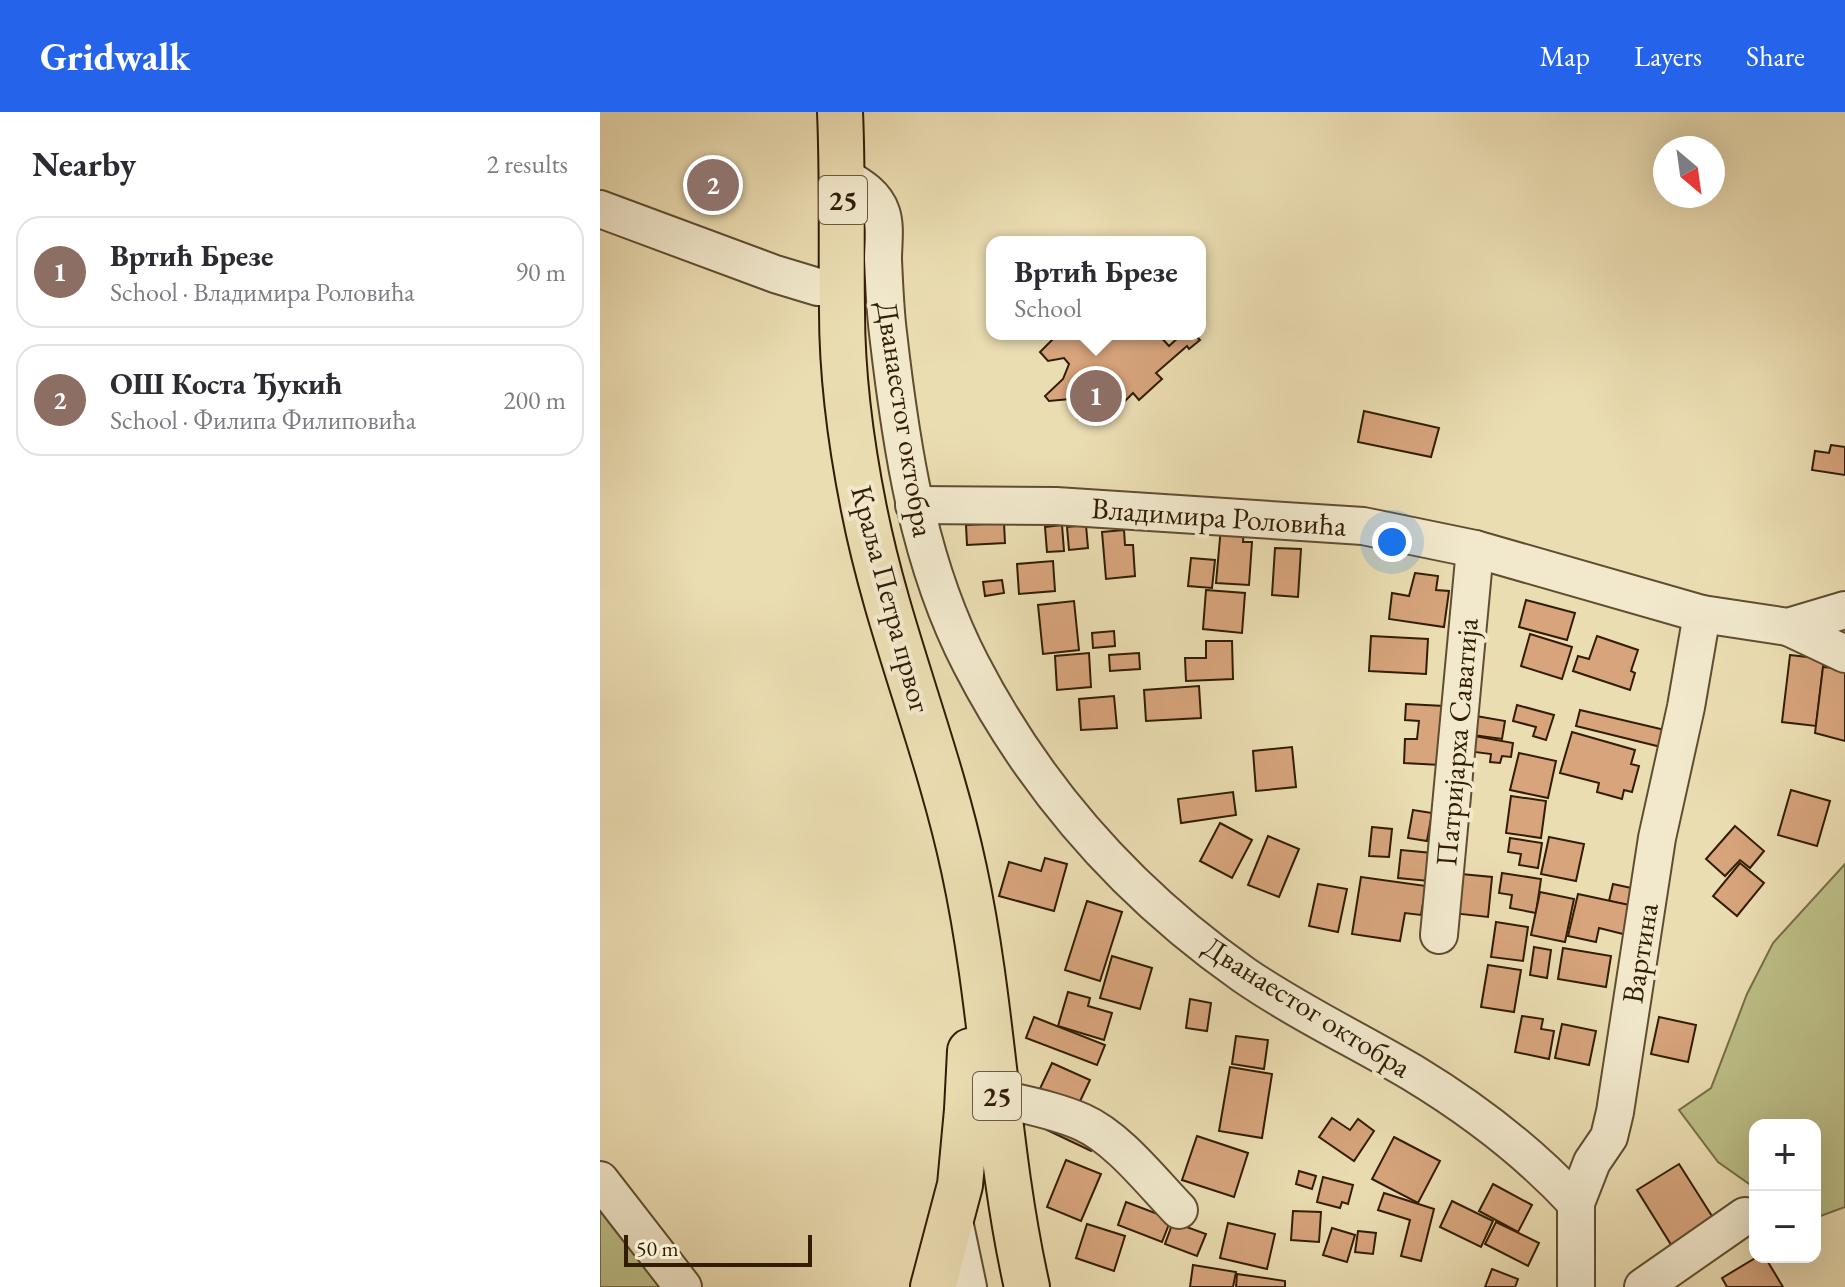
<!DOCTYPE html>
<meta charset="utf-8">
<style>
:root{--surface:#fff;--page:#f7f7f7;--text:#2b2b33;--muted:#7c7c81;--line:#e1e1e2;--accent:#2563eb}
body{margin:0;font-family:"EB Garamond",serif;background:var(--page);color:var(--text)}
.controls{position:absolute;right:24px;bottom:24px;display:grid;overflow:hidden;border-radius:16px;box-shadow:0 8px 32px #0002}
.controls button{width:72px;height:72px;display:grid;place-items:center;padding:0;border:0;border-bottom:2px solid var(--line);background:var(--surface);color:var(--text);font:40px sans-serif}
.compass{position:absolute;left:1053px;top:24px;width:72px;height:72px;border-radius:50%;background:var(--surface);box-shadow:0 8px 32px #0002;rotate:151deg}
.scale{position:absolute;left:24px;bottom:20px;width:188px;box-sizing:border-box;padding-left:8px;border:4px solid #321d04;border-top:0;font-size:22px;line-height:28px;white-space:nowrap;color:#321d04;-webkit-text-stroke:6px #f2e9cd;paint-order:stroke}
.you{position:absolute;left:792px;top:430px;width:28px;height:28px;margin:-20px;border:6px solid #fff;border-radius:50%;background:#1a73e8;box-shadow:0 0 0 12px #1a73e833}
.badge{display:grid;place-items:center;width:52px;height:52px;border-radius:50%;background:var(--accent);color:#fff;font-size:26px;font-weight:700}
.pin{position:absolute;translate:-50% -50%;border:4px solid #fff;box-shadow:0 2px 8px #0006}
.popup{position:absolute;left:386px;top:124px;width:220px;height:104px;box-sizing:border-box;display:grid;place-content:center;border-radius:16px;background:var(--surface);filter:drop-shadow(0 2px 6px #0005);font-size:26px;white-space:nowrap;color:var(--muted)}
.popup b{font-size:30px;color:var(--text)}
.popup::after{content:'';position:absolute;left:50%;top:100%;margin-left:-16px;border:16px solid transparent;border-top-color:var(--surface)}
.list{margin:0;padding:0;list-style:none}
h2{display:flex;justify-content:space-between;align-items:center;height:104px;margin:0;padding:0 32px;font-size:34px}
h2 small{font-size:26px;font-weight:400;color:var(--muted)}
.list li{display:grid;grid-template-columns:52px 1fr auto;gap:24px;align-items:center;box-sizing:border-box;height:112px;margin:0 16px 16px;padding:0 16px;border:2px solid var(--line);border-radius:24px}
.list b{display:block;font-size:30px;white-space:nowrap}
.list p{margin:0;font-size:26px;white-space:nowrap;color:var(--muted)}
.list em{font-size:26px;font-style:normal;color:var(--muted)}
.map{position:relative;flex:none;width:1245px;height:1175px;overflow:hidden}
header{display:flex;align-items:center;gap:48px;box-sizing:border-box;height:112px;padding:0 40px;background:var(--accent);color:#fff}
header strong{font-size:38px}
nav{display:flex;gap:44px;margin-inline-start:auto;font-size:28px}
main{display:flex}
aside{flex:1;background:var(--surface)}
.map>svg:first-child{display:block}
.green{fill:#bdbf88;stroke:#786e46;stroke-width:2}
.building{fill:#d7a47c;stroke:#321d04;stroke-width:2}
.lines{fill:none;stroke-linecap:round;stroke-linejoin:round}
.minor-casing{stroke:#604d30;stroke-width:40}
.major-casing{stroke:#321d04;stroke-width:48}
.minor{stroke:#f2e9cd;stroke-width:36}
.major{stroke:#ebddb2;stroke-width:44}
.labels{text-anchor:middle;stroke-width:8;stroke-linejoin:round;paint-order:stroke}
.shield{fill:#f2e9cd;stroke:#6c5a40;stroke-width:2}
.shield-label{font-size:28px;font-weight:bold;fill:#321d04}
.street-label{font-size:30px;fill:#321d04;stroke:#f2e9cd}
</style>
<header>
<strong>Gridwalk</strong>
<nav><a>Map</a><a>Layers</a><a>Share</a></nav>
</header>
<main>
<aside>
<h2>Nearby<small>2 results</small></h2>
<ul class="list">
<li><span class="badge" style="background:#8d6e63">1</span><div><b>Вртић Брезе</b><p>School · Владимира Роловића</p></div><em>90 m</em></li>
<li><span class="badge" style="background:#8d6e63">2</span><div><b>ОШ Коста Ђукић</b><p>School · Филипа Филиповића</p></div><em>200 m</em></li>
</ul>
</aside>
<div class="map">
<svg width="1245" height="1175" viewBox="0 0 1245 1175">
<rect width="100%" height="100%" fill="#ebddb2"/>
<filter id="stains"><feTurbulence type="fractalNoise" baseFrequency=".0025" numOctaves="4"/><feColorMatrix values="0 0 0 0 .2 0 0 0 0 .09 0 0 0 0 .02 0 0 0 .5 -.17"/></filter>
<radialGradient id="worn" r=".72"><stop offset=".6" stop-color="#630" stop-opacity="0"/><stop offset="1" stop-color="#630" stop-opacity=".3"/></radialGradient>
<g class="green">
<polygon points="1245,752 1245,1095 1215,1106 1215,1013 1155,1013 1155,1076 1118,1050 1079,998 1111,976 1147,882 1173,831"/>
<polygon points="0,1064 90,1175 0,1175"/>
</g>
<g class="building">
<polygon points="458,222 558,222 569,234 580,224 578,222 594,222 600,228 589,237 587,234 556,261 562,267 539,288 533,281 525,289 521,285 510,295 514,299 506,307 501,303 498,306 478,307 475,298 487,294 481,286 449,289 445,284 463,267 469,252 464,246 448,249 440,240"/>
<polygon points="764,299 839,316 831,345 758,330"/>
<polygon points="1231,333 1245,335 1245,363 1212,358 1215,339 1229,341"/>
<polygon points="404,411 405,431 367,433 366,413"/>
<polygon points="462,413 464,439 447,440 445,415"/>
<polygon points="486,413 488,436 469,438 467,415"/>
<polygon points="621,415 644,417 643,430 652,430 649,473 616,471"/>
<polygon points="524,418 525,433 533,433 535,464 506,467 502,420"/>
<polygon points="675,436 701,437 698,485 672,483"/>
<polygon points="591,446 615,448 612,476 588,474"/>
<polygon points="453,449 455,479 419,482 417,452"/>
<polygon points="815,461 838,464 836,478 849,479 844,515 789,507 792,481 809,484"/>
<polygon points="402,468 404,481 385,484 383,470"/>
<polygon points="606,478 645,481 642,521 603,517"/>
<polygon points="926,488 975,501 967,528 919,515"/>
<polygon points="474,489 479,538 443,542 438,493"/>
<polygon points="514,519 515,534 493,536 492,521"/>
<polygon points="930,522 972,535 962,567 921,554"/>
<polygon points="771,524 828,527 826,562 769,559"/>
<polygon points="997,524 1038,538 1031,559 1035,561 1030,578 973,559 978,544 989,547"/>
<polygon points="606,529 632,529 633,567 586,569 585,546 606,546"/>
<polygon points="489,541 491,575 457,578 455,544"/>
<polygon points="539,541 540,557 510,559 509,543"/>
<polygon points="1190,543 1224,547 1216,614 1182,610"/>
<polygon points="1223,555 1245,557 1245,629 1215,621"/>
<polygon points="599,574 601,606 546,609 544,578"/>
<polygon points="514,584 517,616 481,618 479,587"/>
<polygon points="806,592 844,594 840,653 804,651 805,627 817,627 819,609 805,608"/>
<polygon points="917,593 954,603 946,628 933,624 936,615 913,609"/>
<polygon points="980,598 1065,618 1061,635 976,614"/>
<polygon points="876,604 905,609 902,627 873,623"/>
<polygon points="972,620 1035,638 1031,652 1039,654 1032,680 1024,678 1022,687 997,680 999,671 960,661"/>
<polygon points="869,623 913,631 911,645 902,644 900,651 890,650 891,642 867,639"/>
<polygon points="692,635 696,675 656,679 653,639"/>
<polygon points="919,641 956,649 948,686 910,678"/>
<polygon points="1191,678 1230,689 1217,734 1178,723"/>
<polygon points="633,680 636,703 581,711 578,687"/>
<polygon points="911,684 946,689 941,726 906,721"/>
<polygon points="813,698 832,701 827,729 808,726"/>
<polygon points="620,711 652,728 632,766 600,749"/>
<polygon points="1135,714 1164,739 1150,756 1140,748 1125,764 1106,747"/>
<polygon points="772,715 792,717 789,745 769,744"/>
<polygon points="668,724 699,737 679,785 648,773"/>
<polygon points="949,725 984,732 976,769 941,762"/>
<polygon points="910,726 942,731 938,756 919,753 921,742 908,740"/>
<polygon points="801,738 832,741 829,769 798,766"/>
<polygon points="445,746 467,752 454,799 399,784 409,750 441,759"/>
<polygon points="1140,751 1164,771 1137,804 1113,784"/>
<polygon points="902,761 941,767 936,801 910,796 912,783 899,781"/>
<polygon points="861,762 892,765 888,805 843,800"/>
<polygon points="761,765 826,774 821,803 805,801 800,829 752,822"/>
<polygon points="718,772 747,777 738,820 709,814"/>
<polygon points="1013,772 1036,777 1032,794 1009,789"/>
<polygon points="940,780 974,787 965,830 931,823"/>
<polygon points="978,782 1034,794 1027,823 999,816 996,830 968,824"/>
<polygon points="487,789 522,800 500,869 465,858"/>
<polygon points="896,810 928,815 923,849 891,845"/>
<polygon points="934,835 951,838 947,866 930,863"/>
<polygon points="963,836 1011,844 1006,875 958,867"/>
<polygon points="512,844 552,856 540,897 500,886"/>
<polygon points="888,853 921,858 914,900 881,895"/>
<polygon points="468,880 490,886 488,894 512,901 504,928 458,914"/>
<polygon points="590,887 611,891 607,919 586,916"/>
<polygon points="922,904 943,907 941,917 954,919 949,947 915,940"/>
<polygon points="434,905 505,933 497,953 426,926"/>
<polygon points="1059,905 1096,913 1088,950 1051,942"/>
<polygon points="962,912 996,919 989,953 955,946"/>
<polygon points="636,924 668,928 664,957 632,952"/>
<polygon points="452,951 490,968 475,1000 437,983"/>
<polygon points="630,955 672,962 662,1026 619,1019"/>
<polygon points="453,1006 497,1027 491,1039 447,1018"/>
<polygon points="732,1006 750,1018 758,1007 774,1019 754,1049 719,1025"/>
<polygon points="597,1024 648,1041 634,1085 582,1068"/>
<polygon points="794,1025 840,1049 818,1091 772,1067"/>
<polygon points="466,1048 501,1062 481,1109 447,1095"/>
<polygon points="1079,1052 1117,1112 1075,1139 1037,1078"/>
<polygon points="699,1059 716,1064 712,1077 696,1072"/>
<polygon points="723,1065 753,1073 748,1092 742,1090 740,1096 717,1090"/>
<polygon points="893,1072 932,1093 918,1120 879,1099"/>
<polygon points="784,1081 834,1097 821,1149 801,1144 810,1108 778,1098"/>
<polygon points="852,1089 893,1109 881,1135 840,1115"/>
<polygon points="526,1090 571,1107 562,1130 518,1113"/>
<polygon points="693,1099 721,1100 719,1130 691,1128"/>
<polygon points="573,1110 606,1122 597,1144 565,1132"/>
<polygon points="896,1110 939,1131 928,1154 885,1132"/>
<polygon points="628,1111 675,1122 667,1157 620,1146"/>
<polygon points="487,1112 525,1124 514,1159 476,1146"/>
<polygon points="732,1116 755,1123 747,1150 723,1143"/>
<polygon points="758,1119 776,1121 773,1142 755,1140"/>
<polygon points="1157,1145 1165,1145 1183,1175 1127,1175 1122,1166"/>
<polygon points="593,1153 636,1160 633,1175 590,1175"/>
<polygon points="892,1157 918,1167 915,1175 885,1175"/>
<polygon points="637,1162 685,1169 685,1175 636,1175"/>
</g>
<g class="lines">
<defs>
<g id="minor">
<path d="M243,64C258,73 275,82 281,100C286,114 283,132 283,147C284,171 285,196 288,221C301,334 318,450 371,552C436,678 529,782 644,863C698,900 757,928 813,961C874,998 928,1039 976,1091"/>
<polyline points="0,97 175,162 218,175 242,175"/>
<polyline points="314,393 456,394 763,414 875,437 1102,502 1188,515 1245,498"/>
<polyline points="1188,515 1245,542"/>
<polyline points="839,823 875,437"/>
<path d="M397,986C425,993 455,998 482,1010C518,1026 551,1069 579,1098"/>
<polyline points="0,1068 83,1175"/>
<polyline points="353,1104 368,1175"/>
<polyline points="976,1175 976,1091 992,1050 1009,1025 1015,1000 1057,726 1086,595 1102,502"/>
<polyline points="1043,1175 1145,1104"/>
</g>
<g id="major">
<path d="M240,0C243,67 241,133 242,199C242,265 251,332 264,397C288,519 338,635 364,757C394,895 396,1037 427,1175"/>
<polyline points="333,1175 360,1073 367,998 370,939"/>
</g>
</defs>
<use href="#minor" class="minor-casing"/>
<use href="#major" class="major-casing"/>
<use href="#minor" class="minor"/>
<use href="#major" class="major"/>
</g>
<g class="labels">
<g class="shield">
<rect x="219" y="64" width="48" height="48" rx="6"/>
<rect x="373" y="960" width="48" height="48" rx="6"/>
</g>
<g class="shield-label">
<text x="243" y="98">25</text>
<text x="397" y="994">25</text>
</g>
<g class="street-label">
<text transform="translate(305 307) rotate(81)" y="10">Дванаестог октобра</text>
<text transform="translate(619 405) rotate(4)" y="10">Владимира Роловића</text>
<text transform="translate(291 487) rotate(75)" y="10">Краља Петра првог</text>
<text transform="translate(857 630) rotate(-85)" y="10">Патријарха Саватија</text>
<text transform="translate(1040 841) rotate(-81)" y="10">Вартина</text>
<text transform="translate(707 895) rotate(32)" y="10">Дванаестог октобра</text>
</g>
</g>
<rect width="100%" height="100%" filter="url(#stains)"/>
<rect width="100%" height="100%" fill="url(#worn)"/>
</svg>
<div class="controls">
<button>+</button>
<button>−</button>
</div>
<svg class="compass" viewBox="-18 -18 36 36"><path d="M0-13l5 13h-10z" fill="#e53935"/><path d="M0 13l5-13h-10z" fill="#7c7c81"/></svg>
<div class="scale">50 m</div>
<div class="you"></div>
<div class="pin badge" style="left:496px;top:284px;background:#8d6e63">1</div>
<div class="popup"><b>Вртић Брезе</b>School</div>
<div class="pin badge" style="left:113px;top:73px;background:#8d6e63">2</div>
</div>
</main>
